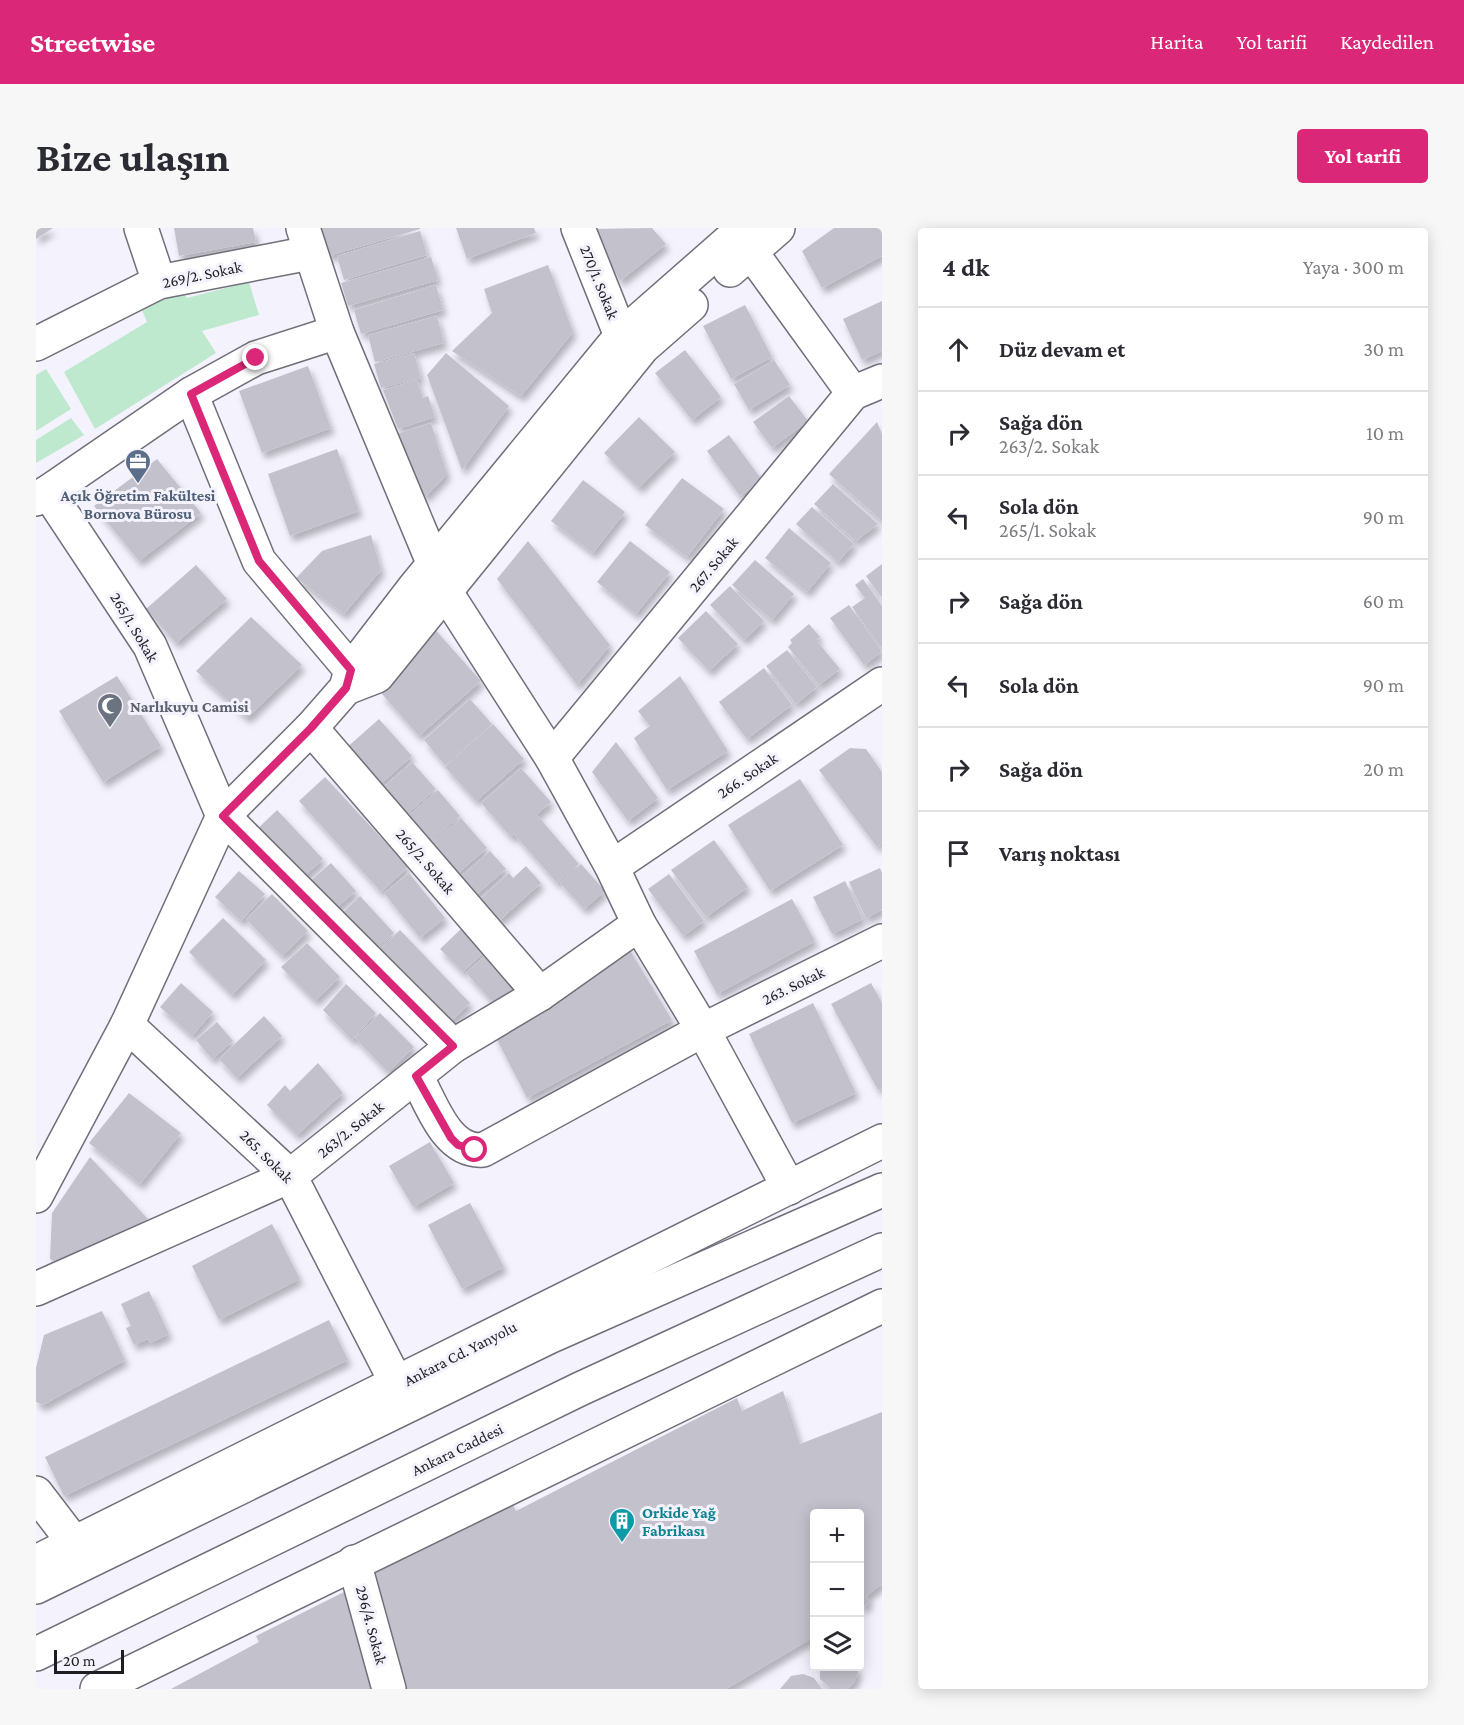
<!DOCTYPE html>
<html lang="tr">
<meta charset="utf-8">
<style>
:root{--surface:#fff;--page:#f7f7f7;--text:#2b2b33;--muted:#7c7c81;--line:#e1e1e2;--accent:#db2777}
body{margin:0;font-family:"Crimson Pro",serif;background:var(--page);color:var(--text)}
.controls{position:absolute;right:18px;bottom:18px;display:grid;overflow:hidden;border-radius:6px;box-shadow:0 3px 15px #0003}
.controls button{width:54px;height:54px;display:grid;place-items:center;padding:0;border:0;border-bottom:2px solid var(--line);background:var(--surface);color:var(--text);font:30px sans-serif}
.scale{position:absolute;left:18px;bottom:15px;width:70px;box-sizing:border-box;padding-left:6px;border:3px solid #1e1e22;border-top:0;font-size:16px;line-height:21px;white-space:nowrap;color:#1e1e22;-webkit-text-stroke:4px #f3f2fd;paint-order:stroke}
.stop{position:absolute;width:18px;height:18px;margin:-14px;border:4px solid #db2777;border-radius:50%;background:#fff}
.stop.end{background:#db2777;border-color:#fff;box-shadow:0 2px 6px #0008}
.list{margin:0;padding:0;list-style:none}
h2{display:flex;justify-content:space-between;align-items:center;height:78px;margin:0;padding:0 24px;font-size:26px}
h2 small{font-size:20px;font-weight:400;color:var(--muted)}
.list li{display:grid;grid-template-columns:39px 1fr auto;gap:18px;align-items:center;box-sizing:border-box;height:84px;padding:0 24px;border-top:2px solid var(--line)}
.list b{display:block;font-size:22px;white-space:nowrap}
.list p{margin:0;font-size:20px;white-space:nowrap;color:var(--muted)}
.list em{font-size:20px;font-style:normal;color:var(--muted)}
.icon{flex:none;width:33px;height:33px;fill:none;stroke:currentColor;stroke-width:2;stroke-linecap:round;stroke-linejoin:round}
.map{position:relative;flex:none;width:846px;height:1461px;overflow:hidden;border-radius:6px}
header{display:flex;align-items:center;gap:36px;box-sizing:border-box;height:84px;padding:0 30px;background:var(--accent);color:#fff}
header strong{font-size:28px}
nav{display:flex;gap:33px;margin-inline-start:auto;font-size:21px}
.intro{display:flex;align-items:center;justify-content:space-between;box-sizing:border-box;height:144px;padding:0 36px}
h1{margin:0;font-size:42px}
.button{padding:15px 27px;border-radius:6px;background:var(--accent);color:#fff;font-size:21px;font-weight:700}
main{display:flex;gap:36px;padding:0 36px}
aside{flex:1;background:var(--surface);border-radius:6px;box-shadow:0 3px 15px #0003}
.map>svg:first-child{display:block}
.green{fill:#bfe9cf}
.building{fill:#c3c2cc;filter:url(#shadow)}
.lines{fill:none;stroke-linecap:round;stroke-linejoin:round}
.minor-casing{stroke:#706f79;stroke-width:36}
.major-casing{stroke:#706f79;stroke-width:36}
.highway-casing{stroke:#706f79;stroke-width:36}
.minor{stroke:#fff;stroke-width:33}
.major{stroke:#fff;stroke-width:33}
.highway{stroke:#fff;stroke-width:33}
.route{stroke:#db2777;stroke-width:8}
.labels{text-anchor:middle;stroke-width:6;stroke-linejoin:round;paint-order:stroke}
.street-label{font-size:16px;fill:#1e1e22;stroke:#f3f2fd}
.service-label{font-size:16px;font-weight:bold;fill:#4e5e75;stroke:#f3f2fd}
.worship-label{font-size:16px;font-weight:bold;fill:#5b616d;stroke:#f3f2fd;text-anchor:start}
.culture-label{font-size:16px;font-weight:bold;fill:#0d838f;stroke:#f3f2fd;text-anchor:start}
</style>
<header>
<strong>Streetwise</strong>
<nav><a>Harita</a><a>Yol tarifi</a><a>Kaydedilen</a></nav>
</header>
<div class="intro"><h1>Bize ulaşın</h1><a class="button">Yol tarifi</a></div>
<main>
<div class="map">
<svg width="846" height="1461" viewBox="0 0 846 1461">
<defs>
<filter id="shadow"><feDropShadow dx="3.5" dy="6" stdDeviation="3" flood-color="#0004"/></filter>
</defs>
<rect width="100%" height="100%" fill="#f3f2fd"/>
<g class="green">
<polygon points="133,49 151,70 213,54 223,87 166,103 180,125 59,201 28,144 111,94 99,66"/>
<polygon points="10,141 35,181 0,203 0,147"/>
<polygon points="35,190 48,207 0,235 0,212"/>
</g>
<g class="building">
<polygon points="0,0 17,0 0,11"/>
<polygon points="138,0 217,0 220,14 143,28"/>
<polygon points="284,0 384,0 384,1 292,28"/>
<polygon points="420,0 498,0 500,5 431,31"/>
<polygon points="616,0 630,16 584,53 555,1"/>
<polygon points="798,0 846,0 846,28 786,60 766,23"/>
<polygon points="384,3 391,27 308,52 301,28"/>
<polygon points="395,29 402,52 312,78 305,55"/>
<polygon points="512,37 537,104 485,168 416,123 456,85 448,61"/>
<polygon points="400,57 407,82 325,106 318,82"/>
<polygon points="846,73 846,123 826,132 807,91"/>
<polygon points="709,77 736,129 695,151 667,98"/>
<polygon points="401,88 408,115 339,134 332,107"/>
<polygon points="649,122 685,169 656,192 619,145"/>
<polygon points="378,125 385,150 345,160 338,136"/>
<polygon points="410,125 473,178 426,242 391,147"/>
<polygon points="738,132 754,157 713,182 698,156"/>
<polygon points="272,138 295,200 226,225 203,163"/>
<polygon points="381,152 387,170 392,168 399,189 362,201 347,162"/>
<polygon points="753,168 772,193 736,220 717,194"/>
<polygon points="603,189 639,224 603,260 568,225"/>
<polygon points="841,194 846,206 846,293 793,246"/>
<polygon points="395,195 411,246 388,270 360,206"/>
<polygon points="693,207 726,252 704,268 671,223"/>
<polygon points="301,221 323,283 254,308 232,246"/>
<polygon points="121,231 165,285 103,333 58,278"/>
<polygon points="646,250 688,281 651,329 609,297"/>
<polygon points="547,252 589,284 557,325 515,293"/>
<polygon points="797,256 842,296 820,313 778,276"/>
<polygon points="776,279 818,316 802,334 760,296"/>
<polygon points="753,300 795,335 771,364 729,330"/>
<polygon points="335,307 345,342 308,386 260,350 286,323"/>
<polygon points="492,313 574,417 541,457 461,351"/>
<polygon points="594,313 634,344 600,386 561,354"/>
<polygon points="719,332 758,366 736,392 696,357"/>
<polygon points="846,336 846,370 830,348"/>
<polygon points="160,337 191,371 140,415 110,381"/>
<polygon points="827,351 846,378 846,421 816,379 829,370 819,357"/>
<polygon points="694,358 728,393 708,412 674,377"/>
<polygon points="813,377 846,424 828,437 794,390"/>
<polygon points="670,383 702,416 673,443 642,410"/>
<polygon points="215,389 266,437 211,490 160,443"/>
<polygon points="773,396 784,409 780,412 804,441 783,457 752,419 756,415 754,412"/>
<polygon points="395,397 445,453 383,508 346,466"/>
<polygon points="751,422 781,459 760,476 730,438"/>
<polygon points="728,440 756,477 711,511 683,474"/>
<polygon points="81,448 125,518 67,554 23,483"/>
<polygon points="644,448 692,523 631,562 598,510 614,498 602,483"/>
<polygon points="434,471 456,496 409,537 388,512"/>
<polygon points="343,491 376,528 341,559 308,522"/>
<polygon points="457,496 488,531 440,573 409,539"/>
<polygon points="580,514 622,570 592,593 556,544"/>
<polygon points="814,520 830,521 846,544 846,615 841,619 783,542"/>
<polygon points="376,534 400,561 368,589 344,562"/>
<polygon points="485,540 515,574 490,596 501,587 543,636 521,655 478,606 475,609 445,575"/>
<polygon points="289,549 372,639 345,664 263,573"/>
<polygon points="764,551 807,617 734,663 692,597"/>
<polygon points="402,562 424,588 393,616 370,590"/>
<polygon points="241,582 287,631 261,655 215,607"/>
<polygon points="425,590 451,620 420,647 394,617"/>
<polygon points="678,612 712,659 670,689 635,642"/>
<polygon points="454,623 470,641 438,669 422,651"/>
<polygon points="295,635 320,663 291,688 266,660"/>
<polygon points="545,636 569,663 548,681 524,655"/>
<polygon points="490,638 505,655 463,693 444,671 473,645 477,650"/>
<polygon points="844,640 846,645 846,682 830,690 813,654"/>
<polygon points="203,643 229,666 205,693 179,669"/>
<polygon points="373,645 409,690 384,710 348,665"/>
<polygon points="633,646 668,693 647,708 612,661"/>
<polygon points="809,653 827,691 796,706 777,669"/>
<polygon points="236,666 272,703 246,728 210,691"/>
<polygon points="324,668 358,705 333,728 299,692"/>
<polygon points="756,671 779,713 681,766 658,723"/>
<polygon points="187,690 230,732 196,767 153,724"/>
<polygon points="427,699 449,723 427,744 404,721"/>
<polygon points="364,702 434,775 409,799 339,725"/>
<polygon points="589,714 636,792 491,870 458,806"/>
<polygon points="271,715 304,749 279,773 245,739"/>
<polygon points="455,722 489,758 464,782 430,745"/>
<polygon points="145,755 177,784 156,808 124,779"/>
<polygon points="835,755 846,775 846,860 842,862 795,776"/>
<polygon points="310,756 340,785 316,812 287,782"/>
<polygon points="777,775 820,865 756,895 713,806"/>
<polygon points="344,785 378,819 352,844 319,810"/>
<polygon points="228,788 246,808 201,850 183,831"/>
<polygon points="181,794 197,813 176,831 160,812"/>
<polygon points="282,835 307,865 261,907 231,877 249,857 254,863"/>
<polygon points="93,865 145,905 104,956 53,915"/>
<polygon points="394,914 418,955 377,979 353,938"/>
<polygon points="54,929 112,991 22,1036 14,1031 16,985"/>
<polygon points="434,975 468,1039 426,1061 392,997"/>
<polygon points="236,996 264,1051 183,1092 156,1038"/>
<polygon points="113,1063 133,1106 114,1115 112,1111 98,1117 90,1100 95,1098 85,1076"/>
<polygon points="66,1083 89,1132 7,1177 0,1174 0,1140 8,1107"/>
<polygon points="293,1092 312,1132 28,1268 9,1229"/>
<polygon points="747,1163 764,1216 846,1184 846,1356 830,1368 834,1374 824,1381 824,1286 778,1286 778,1409 690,1461 361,1461 331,1347 476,1275 480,1283 701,1170 706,1183"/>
<polygon points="316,1360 340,1461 135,1461 223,1414 220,1408"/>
<polygon points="784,1438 821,1438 822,1445 818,1455 811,1461 795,1461 784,1451"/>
<polygon points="767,1446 778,1450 786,1461 744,1461 755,1448"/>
</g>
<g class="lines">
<defs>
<g id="minor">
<polyline points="105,0 123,54"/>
<polyline points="267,0 301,104 409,363 516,530 576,639 603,696 667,802 753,960"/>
<polyline points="542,0 585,108"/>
<polyline points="715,24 817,165"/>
<polyline points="694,42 742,0"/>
<polyline points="0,116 123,54 274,25"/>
<polyline points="155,166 223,333 315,442"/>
<polyline points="12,264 155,166 220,130 301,104"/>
<polyline points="0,271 12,264 114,418 187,588 417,818"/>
<polyline points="310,460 341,448 607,119 655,77"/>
<polyline points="275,500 504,766"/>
<polyline points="516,530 817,165 846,153"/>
<polyline points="576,639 846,456"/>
<polyline points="91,797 254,948 361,1156"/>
<path d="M380,848C395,874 410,925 447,922L667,802L846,713"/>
<polyline points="0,968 91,797 187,588 275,500 310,460 315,442 378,360 585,108 708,0"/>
<polyline points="0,1061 254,948 417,818 504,766 603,696"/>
<polyline points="0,1265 39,1316"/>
<polyline points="318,1334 353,1461"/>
</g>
<g id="major">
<polyline points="0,1334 846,913"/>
<polyline points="61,1461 846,1078"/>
</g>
<g id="highway">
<polyline points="0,1359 513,1109 846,962"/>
<polyline points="0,1426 544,1161 846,1022"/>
</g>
</defs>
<use href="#minor" class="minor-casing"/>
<use href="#major" class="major-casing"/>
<use href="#highway" class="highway-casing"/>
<use href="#minor" class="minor"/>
<use href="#major" class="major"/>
<use href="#highway" class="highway"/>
</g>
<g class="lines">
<polyline class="route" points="220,130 155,166 223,333 315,442 310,460 275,500 187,588 417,818 380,848 415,910 422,917 439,922"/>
</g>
<defs>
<symbol id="office-pin" viewBox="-11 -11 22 30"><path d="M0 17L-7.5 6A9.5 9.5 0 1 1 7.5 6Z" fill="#5c6f8a" stroke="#f3f2fd"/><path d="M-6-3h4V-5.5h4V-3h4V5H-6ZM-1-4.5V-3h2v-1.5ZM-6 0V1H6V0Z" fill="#fff"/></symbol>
<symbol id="mosque-pin" viewBox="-11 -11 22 30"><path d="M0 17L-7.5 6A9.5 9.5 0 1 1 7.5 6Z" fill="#6b7280" stroke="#f3f2fd"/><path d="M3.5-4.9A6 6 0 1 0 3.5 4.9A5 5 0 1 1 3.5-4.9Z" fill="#fff"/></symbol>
<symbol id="building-pin" viewBox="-11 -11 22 30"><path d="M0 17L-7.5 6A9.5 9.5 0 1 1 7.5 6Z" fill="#0f9aa8" stroke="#f3f2fd"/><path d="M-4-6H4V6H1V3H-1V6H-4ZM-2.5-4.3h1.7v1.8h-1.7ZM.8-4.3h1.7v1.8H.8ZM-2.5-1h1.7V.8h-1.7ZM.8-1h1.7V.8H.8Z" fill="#fff"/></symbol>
</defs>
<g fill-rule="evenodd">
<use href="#office-pin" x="87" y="219" width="30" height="40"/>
<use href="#mosque-pin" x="59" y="463" width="30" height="40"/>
<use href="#building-pin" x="571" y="1278" width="30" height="40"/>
</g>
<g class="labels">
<g class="street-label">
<text transform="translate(166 46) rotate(-12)" y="6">269/2. Sokak</text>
<text transform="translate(564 54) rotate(68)" y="6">270/1. Sokak</text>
<text transform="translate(677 336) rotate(-50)" y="6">267. Sokak</text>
<text transform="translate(99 399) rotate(59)" y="6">265/1. Sokak</text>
<text transform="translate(711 547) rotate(-34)" y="6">266. Sokak</text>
<text transform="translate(390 633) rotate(49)" y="6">265/2. Sokak</text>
<text transform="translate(757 757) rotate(-26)" y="6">263. Sokak</text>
<text transform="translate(314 901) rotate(-39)" y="6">263/2. Sokak</text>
<text transform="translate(231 928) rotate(45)" y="6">265. Sokak</text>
<text transform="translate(424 1125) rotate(-27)" y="6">Ankara Cd. Yanyolu</text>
<text transform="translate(421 1221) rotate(-26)" y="6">Ankara Caddesi</text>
<text transform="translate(336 1397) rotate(75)" y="6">296/4. Sokak</text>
</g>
<g class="service-label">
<text x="102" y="273">Açık Öğretim Fakültesi<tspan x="102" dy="18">Bornova Bürosu</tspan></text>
</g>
<g class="worship-label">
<text x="94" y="484">Narlıkuyu Camisi</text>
</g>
<g class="culture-label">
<text x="606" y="1290">Orkide Yağ<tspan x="606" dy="18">Fabrikası</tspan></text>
</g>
</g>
</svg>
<div class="controls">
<button>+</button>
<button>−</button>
<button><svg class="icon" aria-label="layers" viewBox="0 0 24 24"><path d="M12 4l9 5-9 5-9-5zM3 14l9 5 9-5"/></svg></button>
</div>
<div class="scale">20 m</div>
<div class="stop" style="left:439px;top:922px"></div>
<div class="stop end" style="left:220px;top:130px"></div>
</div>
<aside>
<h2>4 dk<small>Yaya · 300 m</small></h2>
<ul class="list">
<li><svg class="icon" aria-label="ahead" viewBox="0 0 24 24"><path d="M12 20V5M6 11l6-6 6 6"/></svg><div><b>Düz devam et</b></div><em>30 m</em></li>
<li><svg class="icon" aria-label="right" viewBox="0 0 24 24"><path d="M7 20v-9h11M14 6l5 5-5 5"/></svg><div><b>Sağa dön</b><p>263/2. Sokak</p></div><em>10 m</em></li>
<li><svg class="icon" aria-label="left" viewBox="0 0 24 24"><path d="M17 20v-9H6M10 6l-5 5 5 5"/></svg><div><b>Sola dön</b><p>265/1. Sokak</p></div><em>90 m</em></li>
<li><svg class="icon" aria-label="right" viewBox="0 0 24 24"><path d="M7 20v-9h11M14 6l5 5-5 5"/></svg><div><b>Sağa dön</b></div><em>60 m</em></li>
<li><svg class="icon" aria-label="left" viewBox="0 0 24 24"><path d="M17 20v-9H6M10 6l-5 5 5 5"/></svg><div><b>Sola dön</b></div><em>90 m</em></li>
<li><svg class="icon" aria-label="right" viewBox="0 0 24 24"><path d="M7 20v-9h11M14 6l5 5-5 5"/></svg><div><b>Sağa dön</b></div><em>20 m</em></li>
<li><svg class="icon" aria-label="arrive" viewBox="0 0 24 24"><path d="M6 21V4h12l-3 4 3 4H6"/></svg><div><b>Varış noktası</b></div></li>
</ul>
</aside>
</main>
